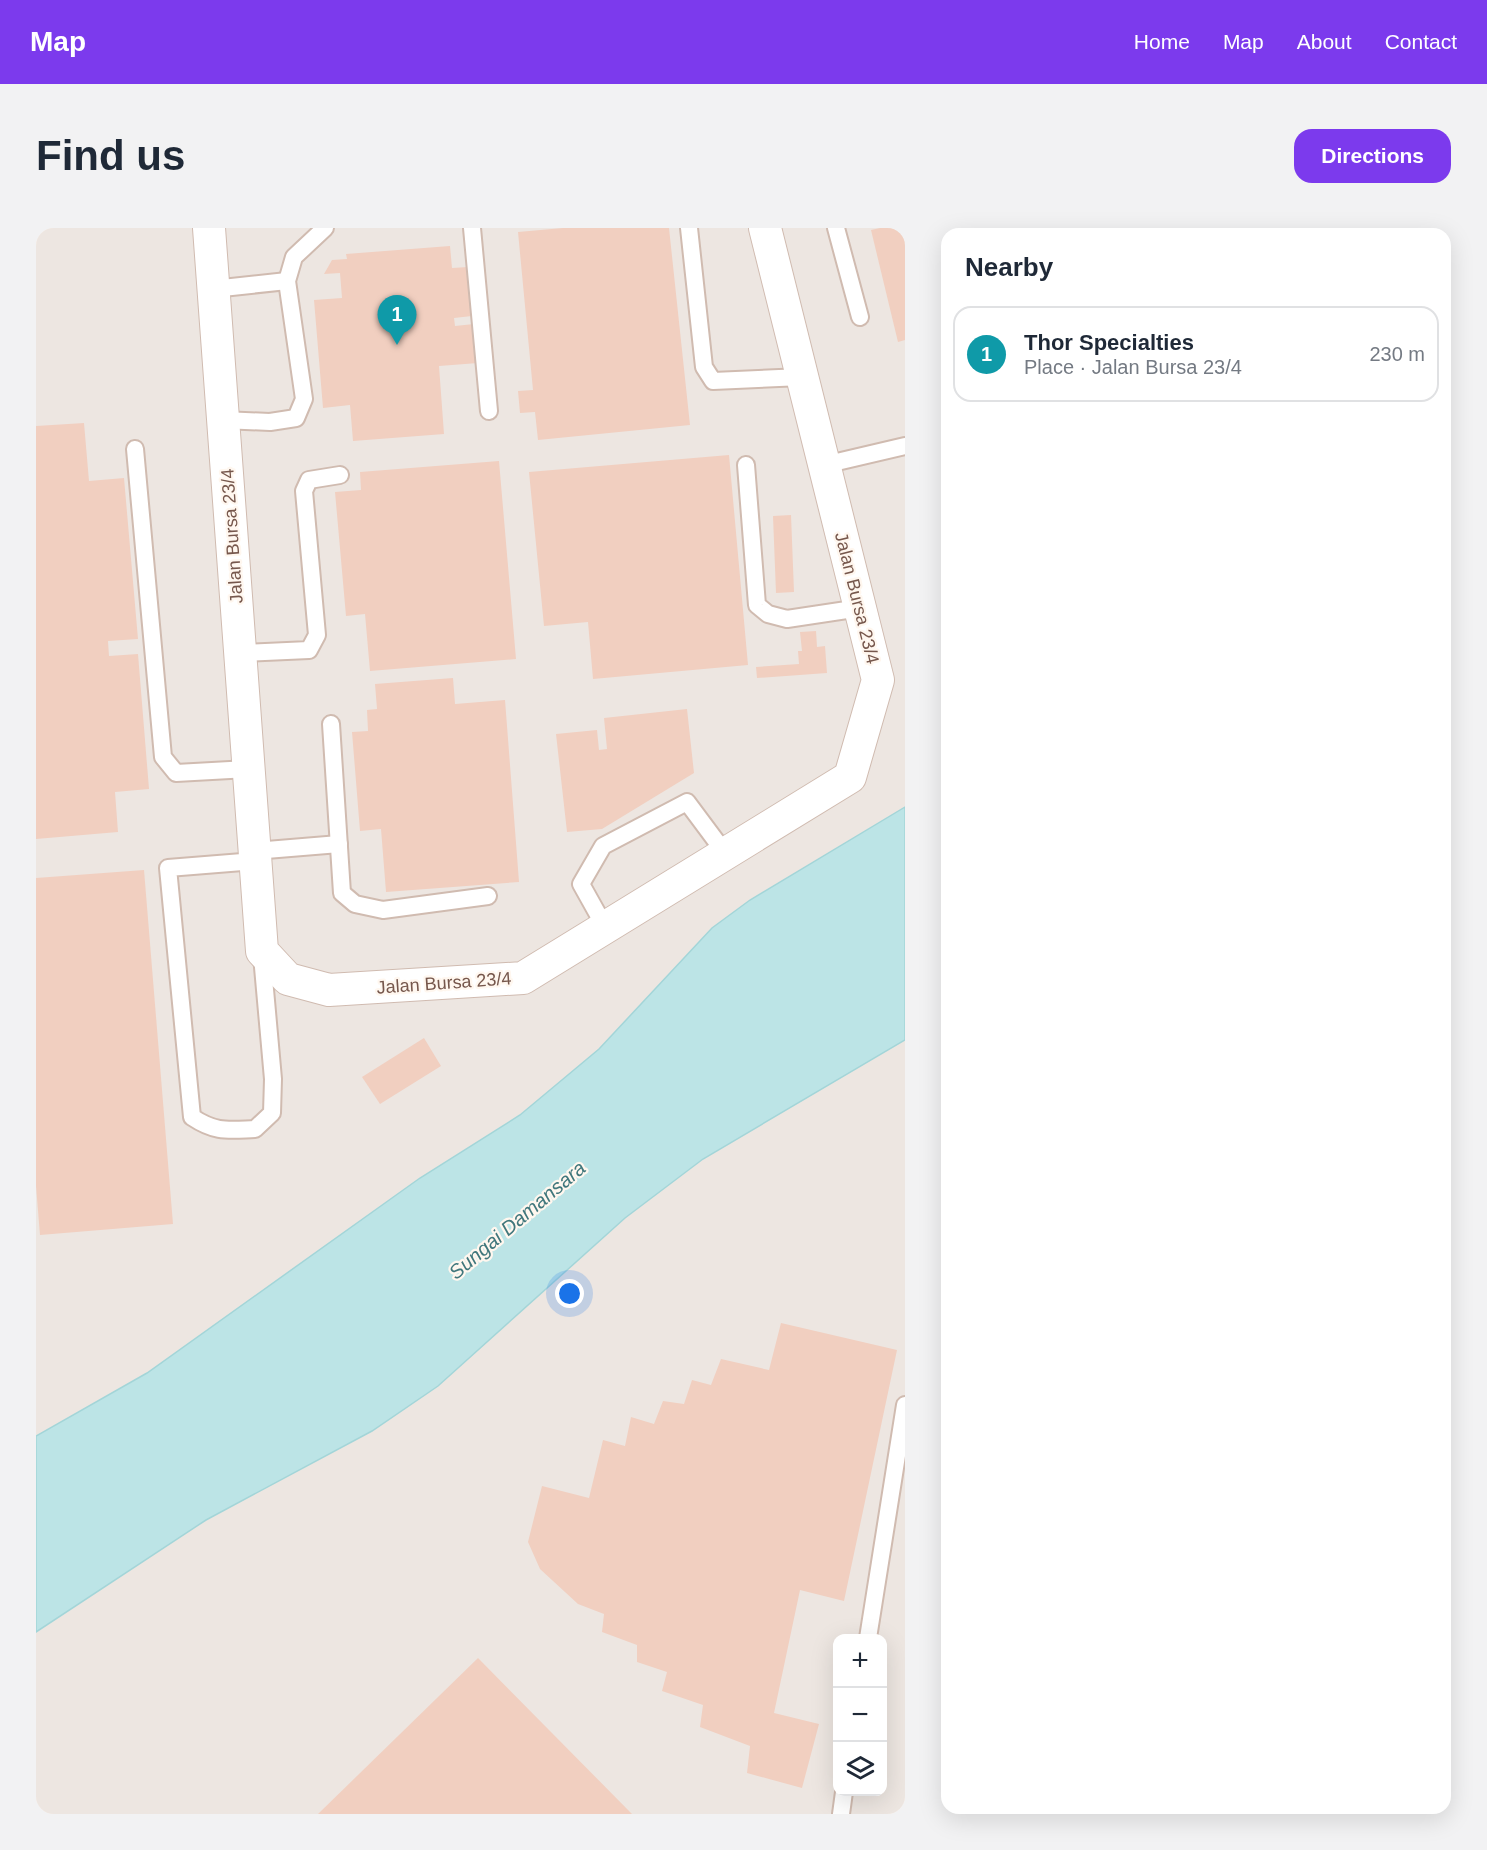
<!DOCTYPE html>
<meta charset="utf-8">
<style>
:root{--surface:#fff;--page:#f2f2f3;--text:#1f2937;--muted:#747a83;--line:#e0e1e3;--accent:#7c3aed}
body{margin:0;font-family:Helvetica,sans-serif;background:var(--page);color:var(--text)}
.controls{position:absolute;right:18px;bottom:18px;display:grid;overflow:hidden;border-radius:12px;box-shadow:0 6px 24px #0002}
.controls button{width:54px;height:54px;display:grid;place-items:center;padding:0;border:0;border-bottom:2px solid var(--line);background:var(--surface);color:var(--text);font:30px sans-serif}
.you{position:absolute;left:534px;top:1066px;width:21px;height:21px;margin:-15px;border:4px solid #fff;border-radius:50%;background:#1a73e8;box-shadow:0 0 0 9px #1a73e833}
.badge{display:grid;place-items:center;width:39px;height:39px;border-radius:50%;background:var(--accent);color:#fff;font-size:20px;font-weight:700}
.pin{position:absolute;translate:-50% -50px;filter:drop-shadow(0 2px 3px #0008)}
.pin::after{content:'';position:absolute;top:32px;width:21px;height:18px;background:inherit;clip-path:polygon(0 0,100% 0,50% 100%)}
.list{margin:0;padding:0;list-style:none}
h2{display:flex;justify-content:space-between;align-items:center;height:78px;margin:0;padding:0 24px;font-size:26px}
h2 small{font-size:20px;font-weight:400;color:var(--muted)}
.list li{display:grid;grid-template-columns:39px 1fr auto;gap:18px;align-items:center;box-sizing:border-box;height:96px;margin:0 12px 12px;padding:0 12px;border:2px solid var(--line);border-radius:18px}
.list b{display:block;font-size:22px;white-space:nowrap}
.list p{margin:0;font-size:20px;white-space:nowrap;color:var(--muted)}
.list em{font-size:20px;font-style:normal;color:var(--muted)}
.icon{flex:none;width:33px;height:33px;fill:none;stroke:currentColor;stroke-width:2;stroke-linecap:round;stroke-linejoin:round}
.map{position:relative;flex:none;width:869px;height:1586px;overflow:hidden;border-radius:18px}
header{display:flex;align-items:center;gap:36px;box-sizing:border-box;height:84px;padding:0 30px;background:var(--accent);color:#fff}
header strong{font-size:28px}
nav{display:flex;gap:33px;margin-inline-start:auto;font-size:21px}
.intro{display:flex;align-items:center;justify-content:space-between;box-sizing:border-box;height:144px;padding:0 36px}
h1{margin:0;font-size:42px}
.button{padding:15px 27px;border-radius:18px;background:var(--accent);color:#fff;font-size:21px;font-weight:700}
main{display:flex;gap:36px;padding:0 36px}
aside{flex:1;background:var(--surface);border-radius:18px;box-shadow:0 6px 24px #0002}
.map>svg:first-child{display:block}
.industrial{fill:#ede6e1;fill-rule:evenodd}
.water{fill:#bce4e6;stroke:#a3d5d8;stroke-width:1.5}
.building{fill:#f1cfc0}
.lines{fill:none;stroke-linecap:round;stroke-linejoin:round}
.lane-casing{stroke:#d0bbb0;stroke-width:20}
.street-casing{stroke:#d0bbb0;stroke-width:34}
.lane{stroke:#fff;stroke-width:16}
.street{stroke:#fff;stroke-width:32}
.labels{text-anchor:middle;stroke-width:4.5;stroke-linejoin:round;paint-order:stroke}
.street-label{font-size:18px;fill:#76574c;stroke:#fff7ef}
.water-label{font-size:20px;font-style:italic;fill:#40777c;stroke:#fff7ef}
</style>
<header>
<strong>Map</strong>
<nav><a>Home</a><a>Map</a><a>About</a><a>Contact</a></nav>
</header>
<div class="intro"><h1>Find us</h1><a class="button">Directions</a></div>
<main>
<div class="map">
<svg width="869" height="1586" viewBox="0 0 869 1586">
<rect width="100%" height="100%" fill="#fcf2e8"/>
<g class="industrial">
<polygon points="0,0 869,0 869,579 714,672 563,821 484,887 384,950 111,1145 0,1208"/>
<path d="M869,812V1586H0V1404L170,1292L336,1203L402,1158L589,990L667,931ZM802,1410H846V1564H802Z"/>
</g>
<polygon class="water" points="869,579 869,812 667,931 589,990 402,1158 336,1203 170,1292 0,1404 0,1208 111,1145 384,950 484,887 563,821 676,700 714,672"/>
<g class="building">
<polygon points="527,0 633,0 654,197 502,212 499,184 484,185 482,163 497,162 482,4"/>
<polygon points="844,0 869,0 869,112 862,114 835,2"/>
<polygon points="414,18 416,40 432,39 436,88 418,90 419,98 438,96 442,135 403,138 408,206 317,213 314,177 287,180 278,72 306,70 304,45 288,46 296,32 311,31 310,26"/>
<polygon points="48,195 53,253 88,250 102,411 72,413 73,428 102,426 113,561 79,564 82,604 0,611 0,198"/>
<polygon points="693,227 712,437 557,451 552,394 508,398 493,244"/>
<polygon points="463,233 480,431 334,443 329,386 310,388 299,264 325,262 324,244"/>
<polygon points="755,287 758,364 740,365 737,288"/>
<polygon points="780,403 781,419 789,418 791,445 721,450 720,439 763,436 762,423 766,423 764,404"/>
<polygon points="417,450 419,476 469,472 483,654 350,664 345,601 324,603 316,504 332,503 331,482 341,481 339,456"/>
<polygon points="651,481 658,545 566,601 531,604 520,506 561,502 563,522 571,521 568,490"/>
<polygon points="108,642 137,996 4,1007 0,958 0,650"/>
<polygon points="388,810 405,838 344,876 326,849"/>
<polygon points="745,1095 861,1122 808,1373 764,1362 738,1485 783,1496 766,1560 711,1545 714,1518 664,1499 667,1477 626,1463 631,1444 601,1434 601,1417 566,1404 568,1386 542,1376 504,1341 492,1314 506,1258 553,1270 567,1212 589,1218 595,1189 618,1196 627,1173 648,1176 656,1152 675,1157 685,1131 733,1142"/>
<polygon points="442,1430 596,1586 282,1586"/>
</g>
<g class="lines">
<defs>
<g id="lane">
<polyline points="436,0 453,183"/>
<polyline points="653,0 668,139 677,153 766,149"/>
<polyline points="800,0 824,89"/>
<polyline points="177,61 251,53"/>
<polyline points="187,192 234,194 260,190 268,171 251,53 258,29 289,0"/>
<polyline points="99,221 127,529 140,545 212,541"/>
<polyline points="710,237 721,377 732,386 751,391 824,380"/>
<polyline points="788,237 869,218"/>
<polyline points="204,425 273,422 281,407 268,263 273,252 304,247"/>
<polyline points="295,496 306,665 319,676 347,682 452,668"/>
<polyline points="218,623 303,616"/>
<path d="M219,633L132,640L156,889C180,905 192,902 219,901L236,885L237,851L226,728"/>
<polyline points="569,699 545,656 567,618 651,574 689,625"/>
<polyline points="832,1410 869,1177"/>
<polyline points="805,1586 808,1564"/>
</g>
<polyline id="street" points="173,0 226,723 252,751 293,762 487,750 814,549 842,452 729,0"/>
</defs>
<use href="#lane" class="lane-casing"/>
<use href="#street" class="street-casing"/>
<use href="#lane" class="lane"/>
<use href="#street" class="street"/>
</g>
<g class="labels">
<g class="street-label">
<text transform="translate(196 308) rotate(-94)" y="6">Jalan Bursa 23/4</text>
<text transform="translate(821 370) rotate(76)" y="6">Jalan Bursa 23/4</text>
<text transform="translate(408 755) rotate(-4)" y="6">Jalan Bursa 23/4</text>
</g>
<g class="water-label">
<text transform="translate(481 992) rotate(-40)" y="7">Sungai Damansara</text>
</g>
</g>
</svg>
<div class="controls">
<button>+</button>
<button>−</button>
<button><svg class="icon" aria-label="layers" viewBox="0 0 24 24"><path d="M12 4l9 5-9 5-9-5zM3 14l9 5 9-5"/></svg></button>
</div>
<div class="you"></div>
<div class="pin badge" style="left:361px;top:117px;background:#0f9aa8">1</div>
</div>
<aside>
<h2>Nearby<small></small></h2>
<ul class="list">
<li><span class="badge" style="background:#0f9aa8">1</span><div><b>Thor Specialties</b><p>Place · Jalan Bursa 23/4</p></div><em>230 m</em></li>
</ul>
</aside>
</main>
